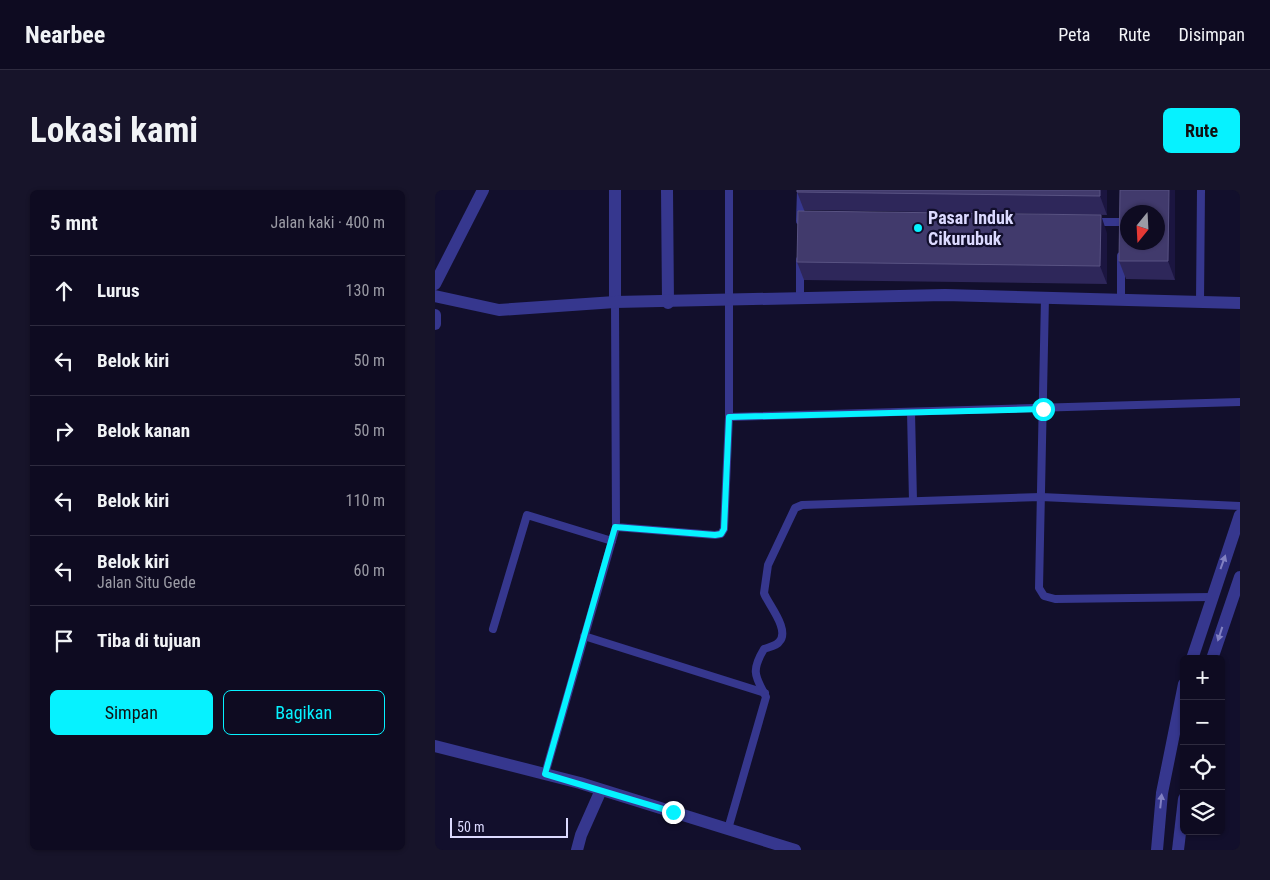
<!DOCTYPE html>
<html lang="id">
<meta charset="utf-8">
<style>
:root{--surface:#0e0b21;--page:#17142a;--text:#f1f3f6;--muted:#9b9ba5;--line:#2e2b3f;--accent:#06f2ff}
body{margin:0;font-family:"Roboto Condensed",sans-serif;background:var(--page);color:var(--text)}
.controls{position:absolute;right:15px;bottom:15px;display:grid;overflow:hidden;border-radius:8px;box-shadow:0 1px 4px #0004}
.controls button{width:45px;height:45px;display:grid;place-items:center;padding:0;border:0;border-bottom:1px solid var(--line);background:var(--surface);color:var(--text);font:25px sans-serif}
.compass{position:absolute;left:685px;top:15px;width:45px;height:45px;border-radius:50%;background:var(--surface);box-shadow:0 1px 4px #0004;rotate:198deg}
.scale{position:absolute;left:15px;bottom:12px;width:118px;box-sizing:border-box;padding-left:5px;border:2px solid #dcdaff;border-top:0;font-size:14px;line-height:18px;white-space:nowrap;color:#dcdaff;-webkit-text-stroke:4px #120f2c;paint-order:stroke}
.stop{position:absolute;width:15px;height:15px;margin:-11px;border:4px solid #06f2ff;border-radius:50%;background:#fff}
.stop.end{background:#06f2ff;border-color:#fff;box-shadow:0 1px 5px #0008}
.list{margin:0;padding:0;list-style:none}
h2{display:flex;justify-content:space-between;align-items:center;height:65px;margin:0;padding:0 20px;font-size:21px}
h2 small{font-size:16px;font-weight:400;color:var(--muted)}
.list li{display:grid;grid-template-columns:32px 1fr auto;gap:15px;align-items:center;box-sizing:border-box;height:70px;padding:0 20px;border-top:1px solid var(--line)}
.list b{display:block;font-size:19px;white-space:nowrap}
.list p{margin:0;font-size:16px;white-space:nowrap;color:var(--muted)}
.list em{font-size:16px;font-style:normal;color:var(--muted)}
.actions{display:flex;gap:10px;padding:15px 20px}
.actions a{flex:1;padding:11px 0;border:1px solid var(--accent);border-radius:8px;text-align:center;font-size:18px;color:var(--accent)}
.actions .main{background:var(--accent);color:#111}
.icon{flex:none;width:28px;height:28px;fill:none;stroke:currentColor;stroke-width:2;stroke-linecap:round;stroke-linejoin:round}
.map{position:relative;flex:none;width:805px;height:660px;overflow:hidden;border-radius:8px}
header{display:flex;align-items:center;gap:30px;box-sizing:border-box;height:70px;padding:0 25px;background:var(--surface);border-bottom:1px solid var(--line)}
header strong{font-size:24px}
nav{display:flex;gap:28px;margin-inline-start:auto;font-size:18px}
.intro{display:flex;align-items:center;justify-content:space-between;box-sizing:border-box;height:120px;padding:0 30px}
h1{margin:0;font-size:35px}
.button{padding:12px 22px;border-radius:8px;background:var(--accent);color:#111;font-size:18px;font-weight:700}
main{display:flex;gap:30px;padding:0 30px}
aside{flex:1;background:var(--surface);border-radius:8px;box-shadow:0 1px 4px #0004}
.map>svg:first-child{display:block}
.lines{fill:none;stroke-linecap:round;stroke-linejoin:round}
.service{stroke:#36378e;stroke-width:8}
.minor{stroke:#36378e;stroke-width:12}
.tertiary{stroke:#36378e;stroke-width:12}
.wall{fill:#2e275a}
.shaded-wall{fill:#1b1540}
.building{fill:#413a6c;stroke:#595383;fill-rule:evenodd}
.oneway{fill:#8180c1}
.route{stroke:#06f2ff;stroke-width:6}
.poi-dot{fill:#06f2ff;stroke:#120f2c;stroke-width:2}
.labels{text-anchor:middle;stroke-width:4.5;stroke-linejoin:round;paint-order:stroke}
.poi-label{font-size:18px;font-weight:bold;fill:#dcdaff;stroke:#120f2c;text-anchor:start}
</style>
<header>
<strong>Nearbee</strong>
<nav><a>Peta</a><a>Rute</a><a>Disimpan</a></nav>
</header>
<div class="intro"><h1>Lokasi kami</h1><a class="button">Rute</a></div>
<main>
<aside>
<h2>5 mnt<small>Jalan kaki · 400 m</small></h2>
<ul class="list">
<li><svg class="icon" aria-label="ahead" viewBox="0 0 24 24"><path d="M12 20V5M6 11l6-6 6 6"/></svg><div><b>Lurus</b></div><em>130 m</em></li>
<li><svg class="icon" aria-label="left" viewBox="0 0 24 24"><path d="M17 20v-9H6M10 6l-5 5 5 5"/></svg><div><b>Belok kiri</b></div><em>50 m</em></li>
<li><svg class="icon" aria-label="right" viewBox="0 0 24 24"><path d="M7 20v-9h11M14 6l5 5-5 5"/></svg><div><b>Belok kanan</b></div><em>50 m</em></li>
<li><svg class="icon" aria-label="left" viewBox="0 0 24 24"><path d="M17 20v-9H6M10 6l-5 5 5 5"/></svg><div><b>Belok kiri</b></div><em>110 m</em></li>
<li><svg class="icon" aria-label="left" viewBox="0 0 24 24"><path d="M17 20v-9H6M10 6l-5 5 5 5"/></svg><div><b>Belok kiri</b><p>Jalan Situ Gede</p></div><em>60 m</em></li>
<li><svg class="icon" aria-label="arrive" viewBox="0 0 24 24"><path d="M6 21V4h12l-3 4 3 4H6"/></svg><div><b>Tiba di tujuan</b></div></li>
</ul>
<div class="actions"><a class="main">Simpan</a><a>Bagikan</a></div>
</aside>
<div class="map">
<svg width="805" height="660" viewBox="0 0 805 660">
<rect width="100%" height="100%" fill="#120f2c"/>
<g class="lines">
<g class="service">
<polyline points="365,31 366,0"/>
<polyline points="659,32 687,32"/>
<polyline points="610,107 604,398 609,406 620,409 776,407"/>
<polyline points="365,108 365,70"/>
<polyline points="686,109 686,66"/>
<polyline points="180,112 181,337 280,345 286,344 289,339 294,227 294,0"/>
<polyline points="765,112 766,0"/>
<polyline points="476,222 478,311"/>
<polyline points="294,227 805,212"/>
<polyline points="58,439 92,325 177,351"/>
<polyline points="149,446 330,503"/>
<polyline points="110,584 181,337"/>
<path d="M293,639L331,507C321,487 315,482 329,459C334,457 341,456 344,452C356,440 332,413 329,403L333,375L360,318L367,315L606,307L805,316"/>
</g>
<g class="minor">
<polyline points="180,0 180,112"/>
<polyline points="232,0 233,113"/>
<polyline points="0,94 48,0"/>
<polyline points="0,106 64,120 180,112 510,105 805,113"/>
<polyline points="0,125 0,134"/>
<polyline points="0,556 145,593 360,660"/>
<polyline points="142,660 146,645 166,600"/>
</g>
<g class="tertiary">
<polyline points="757,469 805,325"/>
<polyline points="777,469 805,387"/>
<polyline points="722,660 727,603 749,494"/>
<polyline points="743,660 749,609"/>
</g>
</g>
<g class="wall">
<polygon points="672,0 672,25 369,20 362,2"/>
<polygon points="740,0 740,90 691,89 684,71"/>
<polygon points="672,43 672,94 369,90 362,72"/>
</g>
<g class="shaded-wall">
<polygon points="665,0 672,0 672,25 665,6"/>
<polygon points="734,0 740,0 740,90 733,71"/>
<polygon points="666,25 672,43 672,94 665,76"/>
</g>
<g class="building">
<polygon points="362,0 665,0 665,6 362,2"/>
<path d="M685,0H734L733,71H684ZM692,22H722V52H692Z"/>
<polygon points="363,21 666,25 665,76 362,72"/>
</g>
<defs><path id="oneway-solid" d="M-6-.8H1V-3.2L6.5 0L1 3.2V.8H-6Z" transform="scale(1.25)"/></defs>
<g class="oneway">
<use href="#oneway-solid" transform="translate(788 372) rotate(-70)"/>
<use href="#oneway-solid" transform="translate(785 444) rotate(108)"/>
<use href="#oneway-solid" transform="translate(726 611) rotate(-84)"/>
</g>
<g class="lines">
<polyline class="route" points="238,622 110,584 180,337 280,345 286,344 289,339 294,227 608,219"/>
</g>
<circle class="poi-dot" cx="483" cy="38" r="5"/>
<g class="labels">
<g class="poi-label">
<text x="493" y="34">Pasar Induk<tspan x="493" dy="21">Cikurubuk</tspan></text>
</g>
</g>
</svg>
<div class="controls">
<button>+</button>
<button>−</button>
<button><svg class="icon" aria-label="locate" viewBox="0 0 24 24"><circle cx="12" cy="12" r="6"/><path d="M12 2v4M12 18v4M2 12h4M18 12h4"/></svg></button>
<button><svg class="icon" aria-label="layers" viewBox="0 0 24 24"><path d="M12 4l9 5-9 5-9-5zM3 14l9 5 9-5"/></svg></button>
</div>
<svg class="compass" viewBox="-18 -18 36 36"><path d="M0-13l5 13h-10z" fill="#e53935"/><path d="M0 13l5-13h-10z" fill="#9b9ba5"/></svg>
<div class="scale">50 m</div>
<div class="stop" style="left:608px;top:219px"></div>
<div class="stop end" style="left:238px;top:622px"></div>
</div>
</main>
